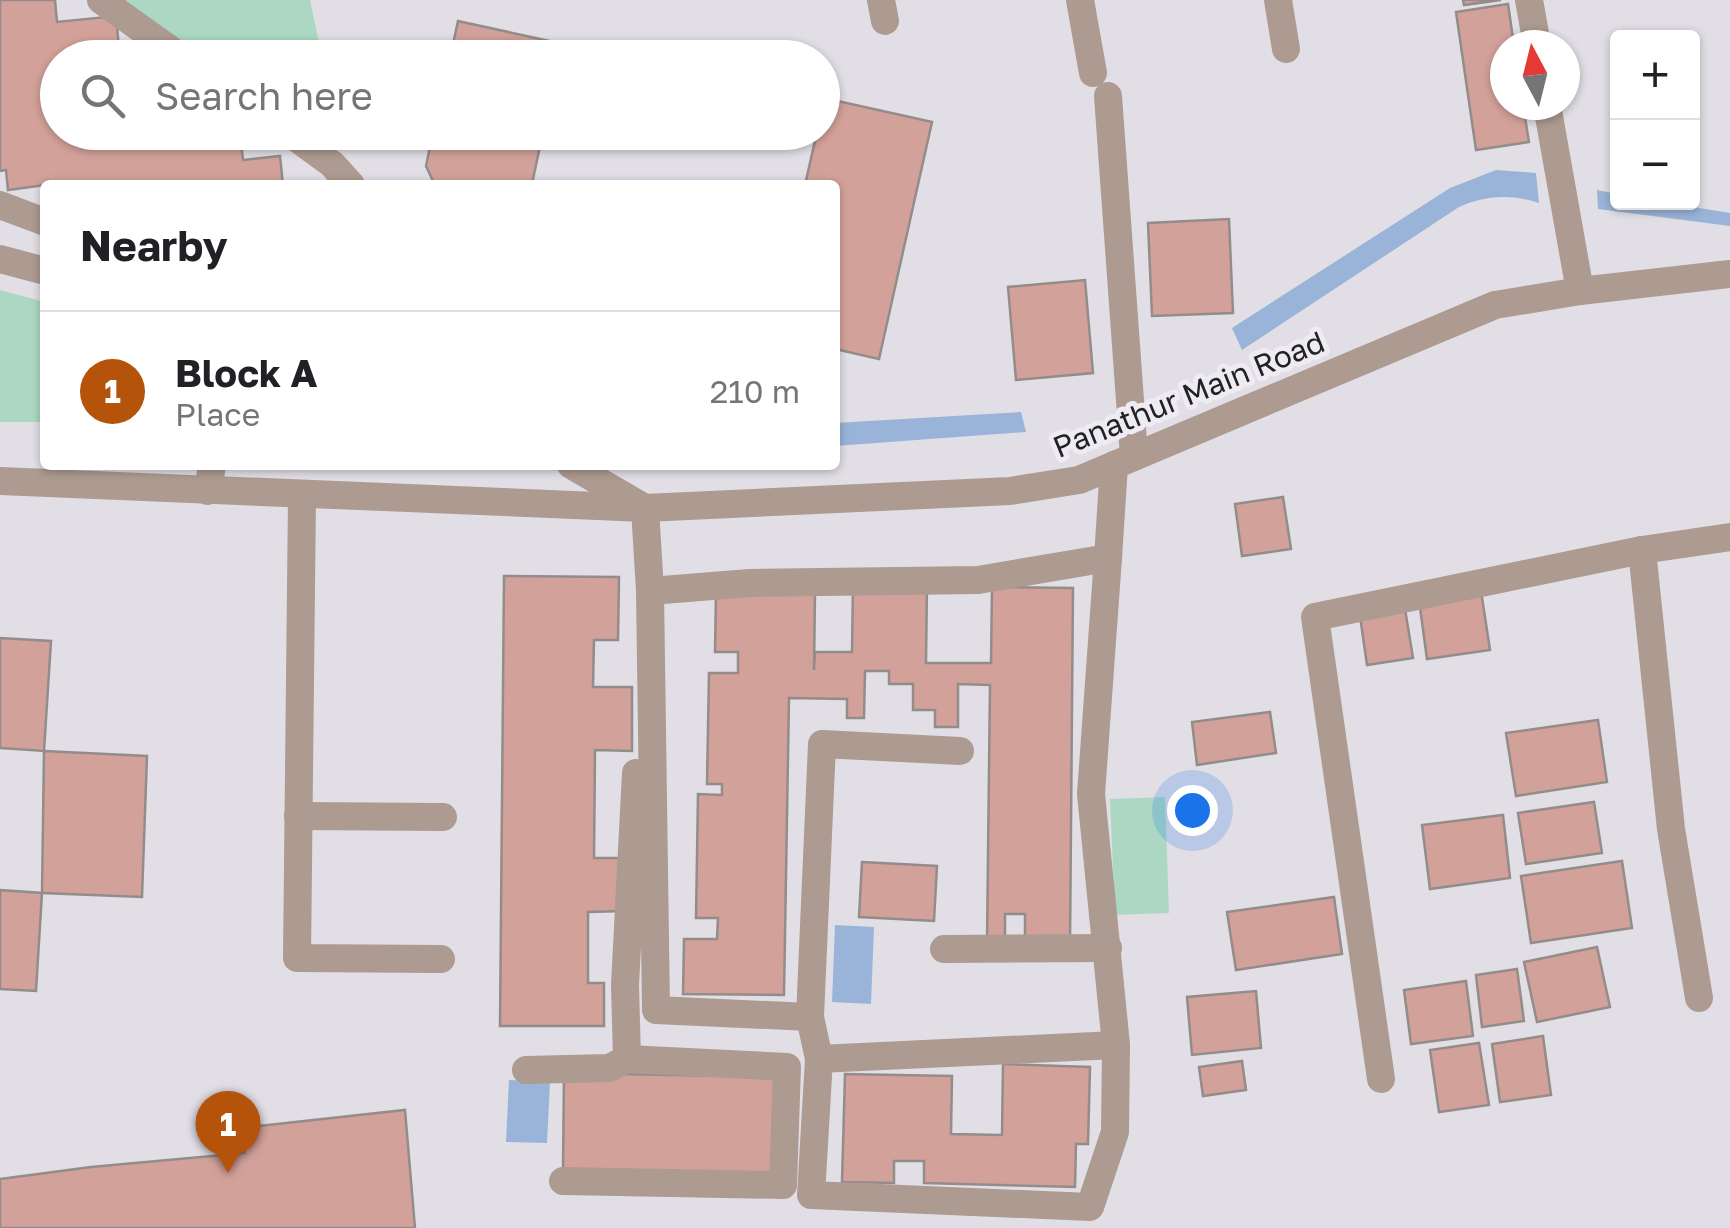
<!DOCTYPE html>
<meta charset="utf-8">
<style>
:root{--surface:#fff;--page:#f2f2f2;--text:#202124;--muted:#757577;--line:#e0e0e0;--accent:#b45309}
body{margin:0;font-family:"Golos Text",sans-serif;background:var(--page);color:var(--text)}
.controls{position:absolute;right:30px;top:30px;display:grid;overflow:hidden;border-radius:10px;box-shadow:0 2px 8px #0004}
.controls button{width:90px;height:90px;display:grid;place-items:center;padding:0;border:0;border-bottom:2px solid var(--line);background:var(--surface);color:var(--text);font:50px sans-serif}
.compass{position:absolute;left:1490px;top:30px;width:90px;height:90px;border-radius:50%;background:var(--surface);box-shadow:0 2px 8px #0004;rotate:353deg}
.you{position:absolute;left:1192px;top:810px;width:35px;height:35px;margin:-25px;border:8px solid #fff;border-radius:50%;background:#1a73e8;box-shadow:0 0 0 15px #1a73e833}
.badge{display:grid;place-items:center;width:65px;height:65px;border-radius:50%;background:var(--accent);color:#fff;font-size:32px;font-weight:700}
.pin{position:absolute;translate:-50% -82px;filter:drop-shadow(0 2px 5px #0008)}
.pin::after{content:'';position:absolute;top:52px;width:35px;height:30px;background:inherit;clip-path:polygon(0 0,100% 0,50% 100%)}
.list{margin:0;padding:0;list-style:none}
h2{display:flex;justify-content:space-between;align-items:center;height:130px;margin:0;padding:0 40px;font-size:42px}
h2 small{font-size:32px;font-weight:400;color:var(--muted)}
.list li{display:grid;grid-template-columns:65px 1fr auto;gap:30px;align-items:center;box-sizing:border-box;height:160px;padding:0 40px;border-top:2px solid var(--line)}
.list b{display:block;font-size:38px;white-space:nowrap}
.list p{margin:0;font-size:32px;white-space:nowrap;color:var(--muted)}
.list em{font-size:32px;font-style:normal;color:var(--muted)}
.icon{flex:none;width:55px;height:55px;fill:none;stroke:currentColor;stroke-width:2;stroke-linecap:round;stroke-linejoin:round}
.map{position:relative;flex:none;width:1730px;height:1228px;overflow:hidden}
.search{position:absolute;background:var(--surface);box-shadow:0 2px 8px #0004;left:40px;top:40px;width:800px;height:110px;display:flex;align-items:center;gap:25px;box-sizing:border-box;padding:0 35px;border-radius:55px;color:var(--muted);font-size:38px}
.panel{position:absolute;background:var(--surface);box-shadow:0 2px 8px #0004;left:40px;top:180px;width:800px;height:290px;border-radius:10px}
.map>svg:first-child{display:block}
.green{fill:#acd8c3}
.water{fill:#99b4d8}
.building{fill:#d2a19a;stroke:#948c8b;stroke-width:2.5}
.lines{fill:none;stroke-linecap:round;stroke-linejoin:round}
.minor{stroke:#ad9a90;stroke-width:28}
.tertiary{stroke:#ad9a90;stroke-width:28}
.labels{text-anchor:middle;stroke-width:10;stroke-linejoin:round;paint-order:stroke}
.street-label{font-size:30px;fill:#222123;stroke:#eeecf2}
</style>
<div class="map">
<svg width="1730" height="1228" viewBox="0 0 1730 1228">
<rect width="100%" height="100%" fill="#e1dfe5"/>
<g class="green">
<polygon points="119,0 310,0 322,57 192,57"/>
<polygon points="0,290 45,302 45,422 0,422"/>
<polygon points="1165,797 1169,913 1115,915 1110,799"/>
</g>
<g class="water">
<path d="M1496,170L1536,173L1539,203C1511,194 1486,195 1459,207L1242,350L1232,328L1450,188Z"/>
<polygon points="1597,190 1617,194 1618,202 1669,203 1730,213 1730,226 1598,209"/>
<polygon points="1021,412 1026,432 835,446 835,423"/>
<polygon points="835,925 874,927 871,1004 832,1002"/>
<polygon points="509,1080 550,1082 547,1143 506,1142"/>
</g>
<g class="building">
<polygon points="0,0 55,0 57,22 116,16 120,58 58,58 58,132 240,132 243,160 280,156 283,185 45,185 8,190 6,170 0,171"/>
<polygon points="1463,0 1501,0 1464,5"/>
<polygon points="1508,4 1514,45 1505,45 1505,105 1523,105 1529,142 1476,150 1456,12"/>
<polygon points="458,21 563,44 560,58 450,58"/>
<polygon points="824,98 932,122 879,359 835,349 835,185 805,185 817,132 822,132"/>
<polygon points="433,132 543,132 532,184 536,185 435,185 426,166"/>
<polygon points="1229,219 1233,313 1152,316 1148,223"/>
<polygon points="1085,280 1093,373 1016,380 1008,287"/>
<polygon points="1283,497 1291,549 1242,556 1235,504"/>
<polygon points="504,576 619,577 618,640 594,640 593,687 632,687 632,751 595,750 594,858 624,858 624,911 588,912 588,983 604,983 604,1026 500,1026"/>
<polygon points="853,584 927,584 926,663 991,663 992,587 1073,588 1070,945 1025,945 1025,914 1005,914 1005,941 987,941 990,685 958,684 958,727 935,727 935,710 913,710 913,684 889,684 889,671 865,671 864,718 847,718 847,699 789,698 784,995 683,994 684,939 717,939 718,918 696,918 698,794 722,795 722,784 707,784 709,673 738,673 738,652 715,652 716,592 815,593 814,670 815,652 852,652"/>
<polygon points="1481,591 1490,650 1427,659 1419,600"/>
<polygon points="1405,609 1413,658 1367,665 1360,616"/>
<polygon points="0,638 51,641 44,751 0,748"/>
<polygon points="1270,712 1276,753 1197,765 1192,722"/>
<polygon points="1598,720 1607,782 1516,796 1506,733"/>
<polygon points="44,751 147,756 142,897 42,893"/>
<polygon points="1594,802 1602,853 1526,864 1518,813"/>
<polygon points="1503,815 1510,878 1430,889 1422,825"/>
<polygon points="1622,861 1632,928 1531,943 1521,876"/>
<polygon points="862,862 937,866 934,921 859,917"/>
<polygon points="0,890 42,893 36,991 0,989"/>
<polygon points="1334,897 1342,954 1236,970 1227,912"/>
<polygon points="1597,947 1610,1007 1537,1022 1524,962"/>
<polygon points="1517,969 1524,1021 1482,1027 1476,975"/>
<polygon points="1466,981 1473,1036 1411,1044 1404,990"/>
<polygon points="1256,991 1261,1048 1192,1055 1187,997"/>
<polygon points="1543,1036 1551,1095 1500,1102 1492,1044"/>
<polygon points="1479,1043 1489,1105 1439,1112 1430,1050"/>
<polygon points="1242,1061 1246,1090 1203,1096 1199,1067"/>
<polygon points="1003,1064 1090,1067 1088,1144 1076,1144 1075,1187 924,1183 924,1161 894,1161 894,1183 842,1182 845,1074 952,1076 951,1134 1002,1135"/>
<polygon points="564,1073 778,1077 775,1174 563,1170"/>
<polygon points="405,1110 415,1228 0,1228 0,1179 91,1167 245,1153 241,1128"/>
</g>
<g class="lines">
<g class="minor">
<polyline points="101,0 182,58"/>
<polyline points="881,0 885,21"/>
<polyline points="1080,0 1093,73"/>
<polyline points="1278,0 1286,49"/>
<polyline points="1529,0 1537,45"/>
<polyline points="1108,96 1134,456"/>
<polyline points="1547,105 1580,291"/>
<polyline points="288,132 332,164 351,185"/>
<polyline points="0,205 45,222"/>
<polyline points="0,259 45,271"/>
<polyline points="571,465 645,508 650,591 656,1010 810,1017"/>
<polyline points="208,491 212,465"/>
<polyline points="302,495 297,958 441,959"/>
<polyline points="1642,550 1671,829 1699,998"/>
<polyline points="1108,558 1114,465"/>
<polyline points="650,591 750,583 978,580 1108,558 1091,794 1116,1045 1115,1132 1090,1207 811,1195 819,1059 1116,1045"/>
<polyline points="298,816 443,817"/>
<polyline points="944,949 1108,948"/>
<polyline points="819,1059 810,1017 822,744 960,751"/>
<polyline points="526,1070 609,1068 627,1059 625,985 636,773"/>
<polyline points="1381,1079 1315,617 1642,550 1730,537"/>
<polyline points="563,1181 783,1185 787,1067 627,1059"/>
</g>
<polyline class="tertiary" points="0,481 645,508 1010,491 1079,480 1495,305 1580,291 1730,274"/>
</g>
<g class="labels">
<g class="street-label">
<text transform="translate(1189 395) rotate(-22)" y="10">Panathur Main Road</text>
</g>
</g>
</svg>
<div class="controls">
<button>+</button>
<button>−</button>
</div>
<svg class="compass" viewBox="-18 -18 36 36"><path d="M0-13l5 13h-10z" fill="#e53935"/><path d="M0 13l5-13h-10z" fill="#757577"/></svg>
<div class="you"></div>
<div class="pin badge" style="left:228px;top:1173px">1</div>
<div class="search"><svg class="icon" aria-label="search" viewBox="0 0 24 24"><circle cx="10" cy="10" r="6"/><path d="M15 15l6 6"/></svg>Search here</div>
<section class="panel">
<h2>Nearby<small></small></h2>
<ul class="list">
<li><span class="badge">1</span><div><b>Block A</b><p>Place</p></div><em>210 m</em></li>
</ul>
</section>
</div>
